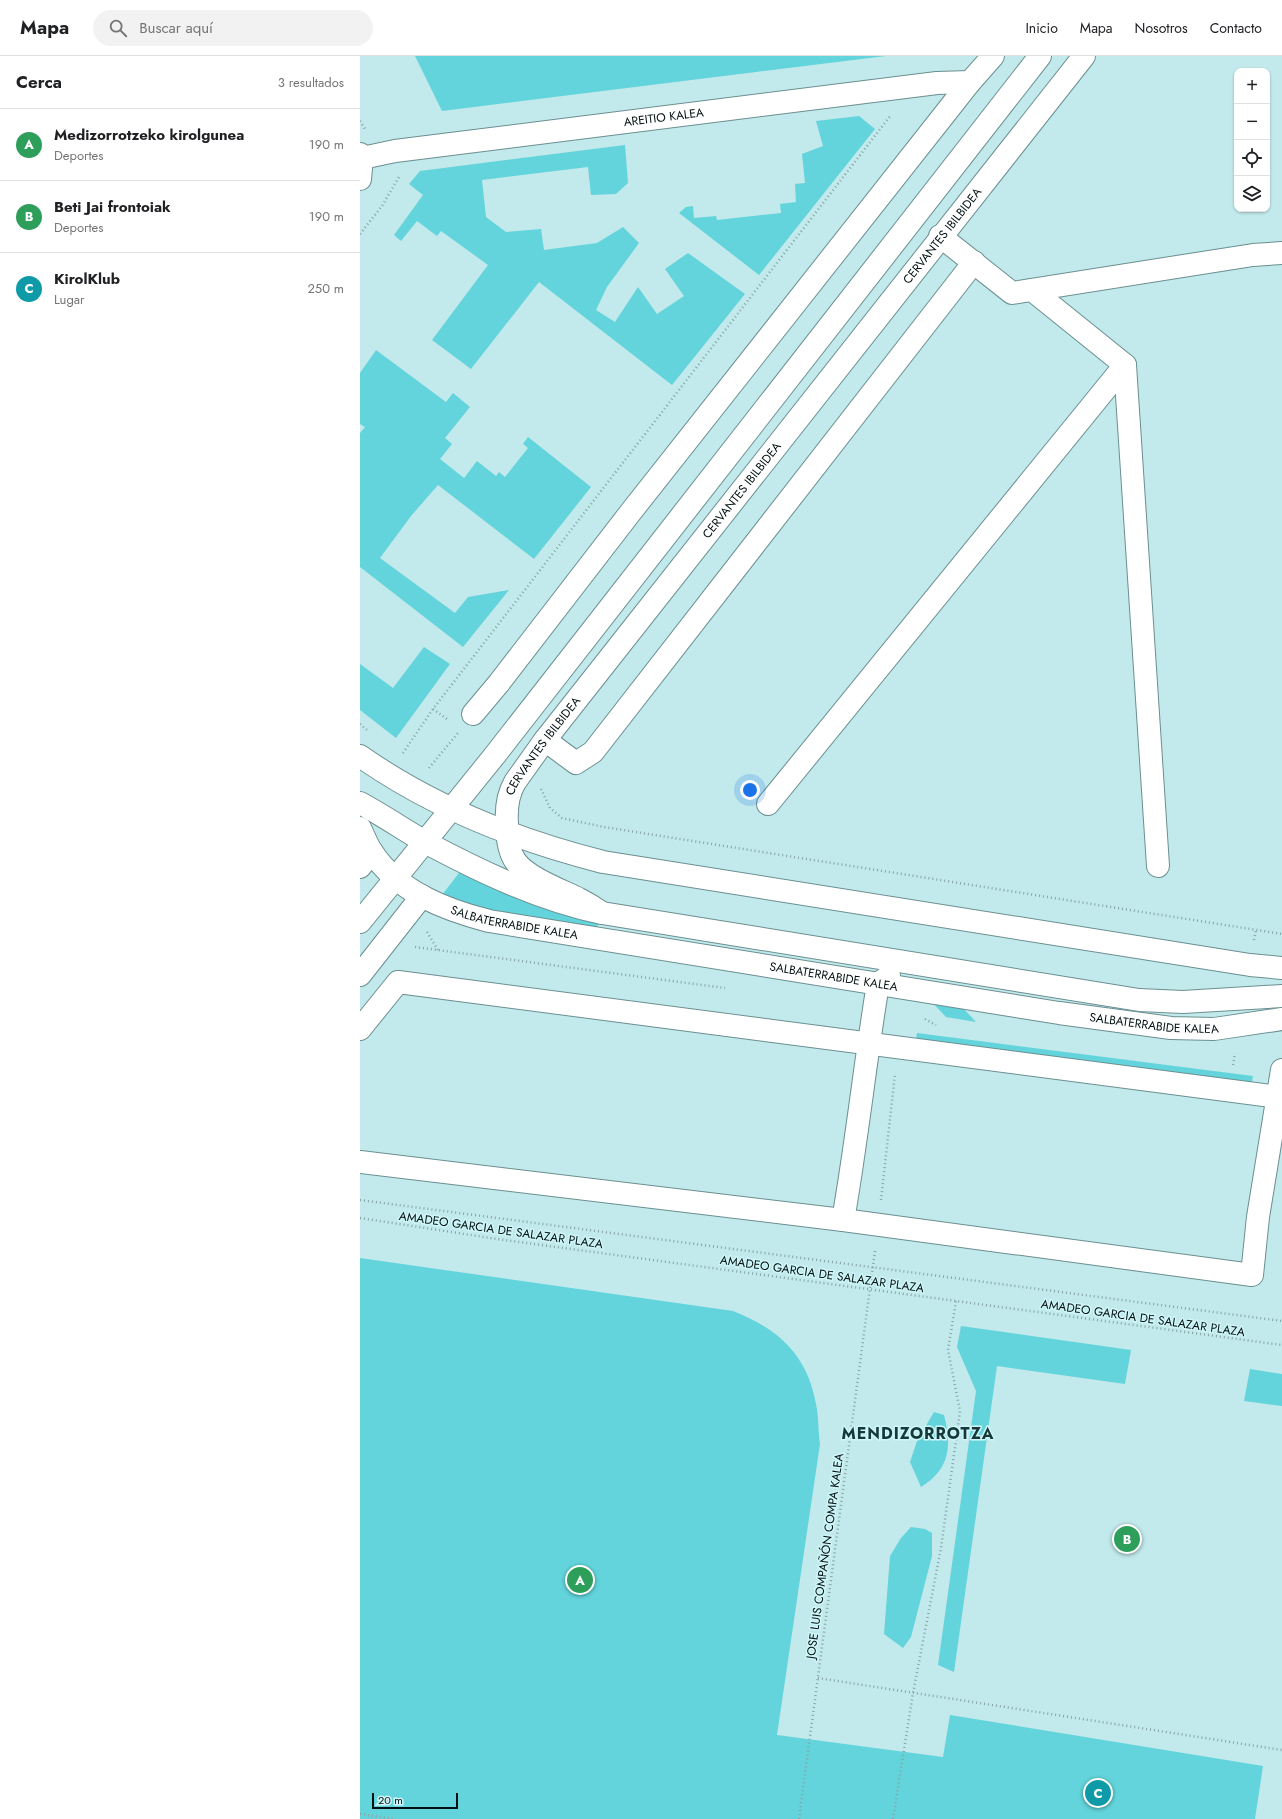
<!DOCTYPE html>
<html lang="es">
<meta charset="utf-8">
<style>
:root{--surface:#fff;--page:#f2f2f2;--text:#202124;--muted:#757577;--line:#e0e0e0;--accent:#428a8e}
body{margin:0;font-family:Jost,sans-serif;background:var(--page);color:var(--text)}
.controls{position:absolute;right:12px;top:12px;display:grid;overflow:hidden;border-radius:8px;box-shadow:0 1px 3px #0004}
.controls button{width:36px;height:36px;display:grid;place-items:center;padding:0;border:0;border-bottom:1px solid var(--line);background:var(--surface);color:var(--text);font:20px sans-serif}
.scale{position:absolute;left:12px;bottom:10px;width:86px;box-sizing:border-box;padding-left:4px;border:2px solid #031011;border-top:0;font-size:11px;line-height:14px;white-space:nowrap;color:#031011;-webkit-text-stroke:3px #cff6f8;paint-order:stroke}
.you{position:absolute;left:390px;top:734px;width:14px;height:14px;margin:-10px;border:3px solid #fff;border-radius:50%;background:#1a73e8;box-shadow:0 0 0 6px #1a73e833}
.badge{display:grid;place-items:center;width:26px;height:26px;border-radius:50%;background:var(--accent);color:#fff;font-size:13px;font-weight:700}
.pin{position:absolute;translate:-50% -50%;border:2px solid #fff;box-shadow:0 1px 4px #0006}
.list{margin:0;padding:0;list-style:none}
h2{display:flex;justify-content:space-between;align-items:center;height:52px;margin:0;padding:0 16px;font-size:17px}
h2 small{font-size:13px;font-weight:400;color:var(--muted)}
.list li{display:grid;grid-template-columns:26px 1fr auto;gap:12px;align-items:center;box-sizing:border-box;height:72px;padding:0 16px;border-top:1px solid var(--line)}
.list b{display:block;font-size:15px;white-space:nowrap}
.list p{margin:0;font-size:13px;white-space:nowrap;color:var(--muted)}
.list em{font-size:13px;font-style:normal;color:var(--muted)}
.icon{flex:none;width:22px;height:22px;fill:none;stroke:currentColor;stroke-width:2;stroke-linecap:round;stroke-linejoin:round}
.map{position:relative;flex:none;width:922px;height:1763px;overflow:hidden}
header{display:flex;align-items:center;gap:24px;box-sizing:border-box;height:56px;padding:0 20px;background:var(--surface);border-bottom:1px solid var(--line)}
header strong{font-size:19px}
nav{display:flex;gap:22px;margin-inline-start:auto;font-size:14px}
.search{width:280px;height:36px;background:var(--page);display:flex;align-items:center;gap:10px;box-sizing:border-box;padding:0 14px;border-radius:22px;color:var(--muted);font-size:15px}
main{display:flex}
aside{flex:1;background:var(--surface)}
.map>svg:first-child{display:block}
.green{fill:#63d4db}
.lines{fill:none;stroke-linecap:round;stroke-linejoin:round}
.minor-casing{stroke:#6b8f91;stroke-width:24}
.path{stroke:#85a4a5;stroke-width:2.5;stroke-dasharray:1 3;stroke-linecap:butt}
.minor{stroke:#fff;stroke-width:22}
.labels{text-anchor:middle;stroke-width:3;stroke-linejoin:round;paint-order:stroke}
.street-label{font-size:12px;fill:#031011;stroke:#cff6f8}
.district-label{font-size:16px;font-weight:bold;letter-spacing:1px;fill:#15383b;stroke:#cff6f8}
</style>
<header>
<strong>Mapa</strong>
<div class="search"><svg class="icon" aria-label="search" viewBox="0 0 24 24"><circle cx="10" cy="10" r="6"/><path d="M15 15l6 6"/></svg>Buscar aquí</div>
<nav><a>Inicio</a><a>Mapa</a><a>Nosotros</a><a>Contacto</a></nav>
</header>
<main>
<aside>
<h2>Cerca<small>3 resultados</small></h2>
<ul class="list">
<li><span class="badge" style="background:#2e9e5b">A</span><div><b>Medizorrotzeko kirolgunea</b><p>Deportes</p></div><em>190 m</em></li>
<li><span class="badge" style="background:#2e9e5b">B</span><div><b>Beti Jai frontoiak</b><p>Deportes</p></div><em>190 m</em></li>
<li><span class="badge" style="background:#0f9aa8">C</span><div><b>KirolKlub</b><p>Lugar</p></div><em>250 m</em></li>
</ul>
</aside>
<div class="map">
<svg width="922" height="1763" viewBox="0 0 922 1763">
<rect width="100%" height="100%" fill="#c2e9eb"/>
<g class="green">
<polygon points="55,0 526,0 82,55"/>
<polygon points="499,60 515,73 399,219 319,157 326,151 333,150 334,162 356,160 357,164 421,157 420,148 436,146 435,128 445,127 442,98 463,90 456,65"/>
<polygon points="265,89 268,127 256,138 231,139 228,111 122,124 126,161 146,176 181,173 184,194 237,187 263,171 279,187 247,231 236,254 255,266 278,231 297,258 324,240 305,213 328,197 385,238 312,329 179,226 111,313 72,284 128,209 81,175 77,180 57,165 41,185 34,179 63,139 49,128 60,115"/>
<polygon points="16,294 86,346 93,337 110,351 85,382 92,388 80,403 104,422 117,405 136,420 139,416 145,421 168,392 163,388 168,381 231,431 174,503 78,429 51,460 20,502 95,557 108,541 149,534 103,591 0,511 0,377 5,371 0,368 0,317"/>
<polygon points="64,591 90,608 36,682 0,654 0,608 33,632"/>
<polygon points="102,813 238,867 237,873 136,858 82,839"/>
<polygon points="570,944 600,949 616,966 586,961"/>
<polygon points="557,977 893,1020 892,1026 556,984"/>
<path d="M0,1202L373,1255C418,1273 447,1298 456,1348C459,1361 458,1375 460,1388L417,1679L583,1701L590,1659L903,1710L895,1763H0Z"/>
<polygon points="601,1270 771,1294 765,1328 637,1310 594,1616 578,1609 616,1335 597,1291"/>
<polygon points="890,1313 922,1318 922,1350 884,1345"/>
<path d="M574,1356L584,1359C592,1390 590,1413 561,1431L550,1406L557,1385Z"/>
<polygon points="551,1471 565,1473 572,1477 572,1500 551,1581 543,1592 524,1578 530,1500 541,1482"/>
</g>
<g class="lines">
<defs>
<g id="minor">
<path id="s1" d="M0,98L2,102L35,95L577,27L610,26"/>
<polyline points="0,123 2,102"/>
<polyline points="580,180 652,237 893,199 922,197"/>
<polyline points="672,234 765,309 798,810"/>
<polyline points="113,658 139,627 270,457 610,26 633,0"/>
<polyline points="185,684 216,707 233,696 614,206"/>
<path d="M0,700C74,752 156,784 243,806L890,909L922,912"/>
<path d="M0,747C22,759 43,773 65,786C121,816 180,844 242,857L779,944L823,946L922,940"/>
<polyline points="408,748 765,309"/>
<path id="s2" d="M0,772C4,780 7,789 12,796C38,836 86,854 129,865L699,957L811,972L854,973L922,963"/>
<polyline points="0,811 12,796"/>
<path id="s3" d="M242,857C235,852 227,847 219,843C201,834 168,822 156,806C148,795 147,780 147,768C146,754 148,738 155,726L185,684L724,0"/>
<polyline points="0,866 135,699 680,0"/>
<polyline points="0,919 62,840"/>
<polyline points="0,973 38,926 918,1041"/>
<polyline points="0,1106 483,1164 892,1219 898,1161 922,1014"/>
<path d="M483,1164C497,1085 505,1006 518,928L529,920"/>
</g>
</defs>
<use href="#minor" class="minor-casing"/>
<g class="path">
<polyline points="0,65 5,73"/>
<polyline points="0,178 22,150 39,121"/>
<polyline points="73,653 87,663"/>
<polyline points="0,668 7,674"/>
<polyline points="43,697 73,653 531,59"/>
<polyline points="69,712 98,677"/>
<polyline points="181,733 190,752 202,762 244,771 922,878"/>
<polyline points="67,876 78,894"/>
<polyline points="894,884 896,874"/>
<polyline points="55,891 365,932"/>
<polyline points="565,963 576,969"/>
<polyline points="873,1009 875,997"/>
<polyline points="0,1144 922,1265"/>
<polyline points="521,1144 535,1018"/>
<polyline points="0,1162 137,1183 922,1289"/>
<polyline points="458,1622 922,1694"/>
<polyline points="0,1758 34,1763"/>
<polyline points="439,1763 515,1195"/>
<polyline points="533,1763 553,1637 581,1492 600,1355 588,1294 596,1245"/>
</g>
<use href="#minor" class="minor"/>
</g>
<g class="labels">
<g class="street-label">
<text dy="4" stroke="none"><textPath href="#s1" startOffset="309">AREITIO KALEA</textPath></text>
<text dy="4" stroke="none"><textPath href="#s3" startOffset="877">CERVANTES IBILBIDEA</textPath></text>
<text dy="4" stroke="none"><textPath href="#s3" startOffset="553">CERVANTES IBILBIDEA</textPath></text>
<text dy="4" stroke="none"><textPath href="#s3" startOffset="229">CERVANTES IBILBIDEA</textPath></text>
<text dy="4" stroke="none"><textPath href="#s2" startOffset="191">SALBATERRABIDE KALEA</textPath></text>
<text dy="4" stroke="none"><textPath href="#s2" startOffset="515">SALBATERRABIDE KALEA</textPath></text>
<text dy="4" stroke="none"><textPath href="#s2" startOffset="839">SALBATERRABIDE KALEA</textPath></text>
<text transform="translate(141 1174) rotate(8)" y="4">AMADEO GARCIA DE SALAZAR PLAZA</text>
<text transform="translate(462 1218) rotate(8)" y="4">AMADEO GARCIA DE SALAZAR PLAZA</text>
<text transform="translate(783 1262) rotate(8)" y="4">AMADEO GARCIA DE SALAZAR PLAZA</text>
<text transform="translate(465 1500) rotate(-82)" y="4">JOSE LUIS COMPAÑÓN COMPA KALEA</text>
</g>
<g class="district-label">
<text x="558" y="1383">MENDIZORROTZA</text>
</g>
</g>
</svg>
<div class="controls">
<button>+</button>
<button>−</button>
<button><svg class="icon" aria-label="locate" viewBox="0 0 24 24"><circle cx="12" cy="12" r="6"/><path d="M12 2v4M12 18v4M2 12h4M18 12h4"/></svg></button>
<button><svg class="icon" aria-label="layers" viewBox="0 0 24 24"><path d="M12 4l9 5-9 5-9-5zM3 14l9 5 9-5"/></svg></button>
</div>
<div class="scale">20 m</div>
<div class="you"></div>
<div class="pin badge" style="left:220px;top:1524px;background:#2e9e5b">A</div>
<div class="pin badge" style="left:767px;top:1483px;background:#2e9e5b">B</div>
<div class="pin badge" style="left:738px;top:1737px;background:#0f9aa8">C</div>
</div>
</main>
